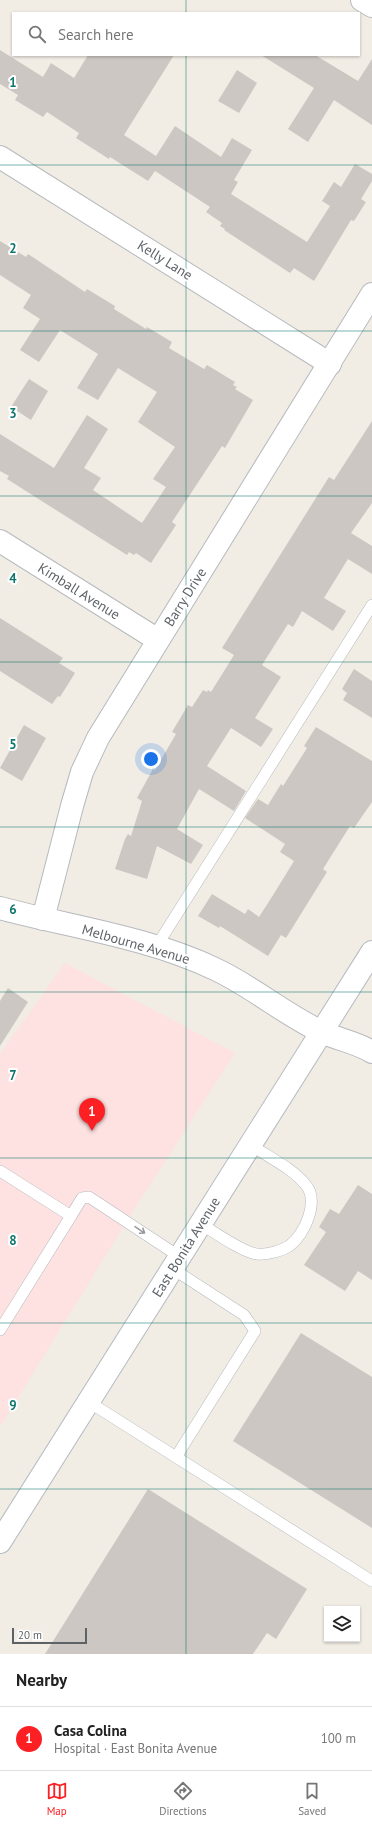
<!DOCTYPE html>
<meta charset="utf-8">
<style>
:root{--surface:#fff;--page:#f6f6f6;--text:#222;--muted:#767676;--line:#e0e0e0;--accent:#fc2024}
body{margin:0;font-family:"PT Sans",sans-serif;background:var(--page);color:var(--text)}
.controls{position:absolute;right:12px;bottom:12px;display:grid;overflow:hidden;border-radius:0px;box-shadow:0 1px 3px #0004}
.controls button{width:36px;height:36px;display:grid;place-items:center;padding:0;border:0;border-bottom:1px solid var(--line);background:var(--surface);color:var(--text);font:20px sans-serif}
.scale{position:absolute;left:12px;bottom:10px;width:75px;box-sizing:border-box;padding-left:4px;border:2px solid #5d6267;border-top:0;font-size:11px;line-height:14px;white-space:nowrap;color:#5d6267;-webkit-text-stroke:3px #fff;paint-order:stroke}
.you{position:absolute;left:151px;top:759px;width:14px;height:14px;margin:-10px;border:3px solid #fff;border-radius:50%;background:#1a73e8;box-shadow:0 0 0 6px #1a73e833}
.badge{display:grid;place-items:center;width:26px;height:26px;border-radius:50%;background:var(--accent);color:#fff;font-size:13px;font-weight:700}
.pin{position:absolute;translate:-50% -33px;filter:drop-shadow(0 1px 2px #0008)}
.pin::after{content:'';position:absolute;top:21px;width:14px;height:12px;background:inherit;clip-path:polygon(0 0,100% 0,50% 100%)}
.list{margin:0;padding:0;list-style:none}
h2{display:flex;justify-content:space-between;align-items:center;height:52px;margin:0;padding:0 16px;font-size:17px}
h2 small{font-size:13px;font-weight:400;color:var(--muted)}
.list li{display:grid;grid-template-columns:26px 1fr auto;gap:12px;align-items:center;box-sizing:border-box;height:64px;padding:0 16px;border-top:1px solid var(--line)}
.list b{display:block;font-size:15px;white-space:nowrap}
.list p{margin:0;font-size:13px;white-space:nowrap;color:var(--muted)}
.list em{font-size:13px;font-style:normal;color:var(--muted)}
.icon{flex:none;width:22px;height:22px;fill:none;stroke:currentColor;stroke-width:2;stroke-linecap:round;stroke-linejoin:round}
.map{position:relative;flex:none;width:372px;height:1654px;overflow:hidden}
.search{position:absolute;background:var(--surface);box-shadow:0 1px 3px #0004;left:12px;right:12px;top:12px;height:44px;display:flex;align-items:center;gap:10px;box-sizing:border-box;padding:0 14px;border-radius:0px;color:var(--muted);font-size:15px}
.sheet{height:116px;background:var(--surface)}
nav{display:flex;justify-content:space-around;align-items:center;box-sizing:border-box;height:56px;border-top:1px solid var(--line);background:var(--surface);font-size:11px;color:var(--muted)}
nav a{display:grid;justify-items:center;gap:2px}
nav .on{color:var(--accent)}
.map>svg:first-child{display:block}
.medical{fill:#fee1e1}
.building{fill:#ccc7c2}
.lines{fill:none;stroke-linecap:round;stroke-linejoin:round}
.lane-casing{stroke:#b6b9bd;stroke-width:12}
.street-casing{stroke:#b6b9bd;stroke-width:24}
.secondary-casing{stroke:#b6bbc0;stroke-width:24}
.lane{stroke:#fff;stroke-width:11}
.street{stroke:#fff;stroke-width:22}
.secondary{stroke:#fff;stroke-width:22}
.oneway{stroke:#96999c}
.grid{fill:none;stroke:#0f766e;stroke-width:1;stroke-opacity:0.55}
.labels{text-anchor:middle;stroke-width:4;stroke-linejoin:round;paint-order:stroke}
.street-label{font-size:14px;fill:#5d6267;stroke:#fff}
.grid-label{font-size:13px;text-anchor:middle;font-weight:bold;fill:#0f766e;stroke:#fff;stroke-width:4;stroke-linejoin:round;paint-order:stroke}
</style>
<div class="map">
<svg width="372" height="1654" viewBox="0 0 372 1654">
<rect width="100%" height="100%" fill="#f1ede5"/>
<polygon class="medical" points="65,963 235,1053 135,1208 0,1427 0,1054"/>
<g class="building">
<polygon points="0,50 43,77 51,63 74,78 88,55 174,55 124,135 156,156 175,126 221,157 232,138 252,150 234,180 238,182 231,194 307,242 330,206 322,201 334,182 341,187 355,164 372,174 372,181 361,199 366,202 354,221 351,220 314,281 294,268 290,273 224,230 225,229 220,226 222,223 206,212 210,207 155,171 148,181 110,157 109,159 76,138 79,133 47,112 43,117 15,100 18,95 0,84"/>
<polygon points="261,55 315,55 358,81 372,59 372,125 334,100 308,142 288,129 314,88"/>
<polygon points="237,70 257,83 239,113 218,101"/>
<polygon points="0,241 26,257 28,254 85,292 87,289 115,306 114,309 146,329 147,327 172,342 169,348 204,369 207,365 235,382 233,385 237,387 235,389 253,400 225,448 222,446 172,522 176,525 151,563 136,553 134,555 129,552 127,555 7,479 9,476 0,471 0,434 54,468 87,415 108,429 84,468 101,478 93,490 142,523 166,487 153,479 175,447 138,422 157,392 118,368 98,400 77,388 98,354 60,330 39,362 20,350 40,319 23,308 31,295 0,275"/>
<polygon points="29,379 48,391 31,420 11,407"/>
<polygon points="372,421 372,503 351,533 372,546 372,574 348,559 324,598 346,611 333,631 302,611 293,627 288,624 262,665 281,677 255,718 273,729 261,747 231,728 207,766 246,791 234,811 199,789 177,829 203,845 191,864 157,846 147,879 115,869 125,839 128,834 131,836 142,801 137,798 153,769 155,770 176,734 172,732 188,705 192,707 203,690 207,692 208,690 211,692 234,655 222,648 329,477 334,480"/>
<polygon points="0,618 63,658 59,663 75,673 60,697 58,696 52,704 0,671"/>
<polygon points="354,669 372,681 372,718 343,700 347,693 342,689"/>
<polygon points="24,725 46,738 22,781 0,768"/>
<polygon points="316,727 372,761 372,802 354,828 350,826 323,869 327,872 286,938 281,935 268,956 220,926 219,928 198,916 212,894 245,914 248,909 259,917 275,892 294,861 280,852 285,844 245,818 258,799 268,805 281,784 283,786 307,748 304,746"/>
<polygon points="8,988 28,1002 0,1046 0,1001"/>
<polygon points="358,1185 372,1194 372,1280 358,1271 345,1291 304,1265 326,1232 319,1227 330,1209 339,1214"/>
<polygon points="301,1333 372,1377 372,1528 233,1441"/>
<polygon points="148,1489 307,1589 276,1639 267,1633 253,1654 45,1654"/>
</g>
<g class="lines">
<defs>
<g id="lane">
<polyline points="156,947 372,605"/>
<polyline points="0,1171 71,1216 0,1330"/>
<polyline points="71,1216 82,1198 89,1197 180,1257"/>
<path d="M201,1224C214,1232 244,1253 257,1254C267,1255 281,1251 289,1246C305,1235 320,1200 305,1184C292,1168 268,1157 251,1145"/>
<polyline points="173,1269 244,1315 255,1331 176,1457"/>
<polyline points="89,1402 372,1581"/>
</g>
<g id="street">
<polyline points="362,0 372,6"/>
<polyline points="0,157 330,364"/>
<polyline points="0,541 158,640"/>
<path d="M0,908C71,927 148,937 215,969C252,986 285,1015 322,1032C339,1040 356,1042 372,1052"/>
<polyline points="43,919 72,806 82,772 98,738 372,294"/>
</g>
<polyline id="secondary" points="0,1542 372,952"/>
</defs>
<use href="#lane" class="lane-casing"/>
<use href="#street" class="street-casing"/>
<use href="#secondary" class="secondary-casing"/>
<use href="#lane" class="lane"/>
<use href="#street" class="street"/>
<use href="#secondary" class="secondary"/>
</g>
<defs><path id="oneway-shaft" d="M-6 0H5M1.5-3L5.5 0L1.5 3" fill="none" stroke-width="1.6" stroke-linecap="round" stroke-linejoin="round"/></defs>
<use class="oneway" href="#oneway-shaft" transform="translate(140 1230) rotate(34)"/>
<path class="grid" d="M186,0V13M186,55V1654M0,165H372M0,331H372M0,496H372M0,662H372M0,827H372M0,992H372M0,1158H372M0,1323H372M0,1489H372"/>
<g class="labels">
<g class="street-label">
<text transform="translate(165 260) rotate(32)" y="5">Kelly Lane</text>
<text transform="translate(79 591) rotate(32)" y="5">Kimball Avenue</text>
<text transform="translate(185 597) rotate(-58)" y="5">Barry Drive</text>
<text transform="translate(136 944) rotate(16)" y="5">Melbourne Avenue</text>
<text transform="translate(186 1247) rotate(-58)" y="5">East Bonita Avenue</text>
</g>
</g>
<g class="grid-label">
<text x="13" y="87">1</text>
<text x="13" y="253">2</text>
<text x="13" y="418">3</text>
<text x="13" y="583">4</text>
<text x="13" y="749">5</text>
<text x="13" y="914">6</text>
<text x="13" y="1080">7</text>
<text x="13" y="1245">8</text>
<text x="13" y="1410">9</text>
</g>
</svg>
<div class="controls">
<button><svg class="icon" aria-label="layers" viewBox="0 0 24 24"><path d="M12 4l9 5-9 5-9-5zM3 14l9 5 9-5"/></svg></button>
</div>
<div class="scale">20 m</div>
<div class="you"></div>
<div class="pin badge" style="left:92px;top:1131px">1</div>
<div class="search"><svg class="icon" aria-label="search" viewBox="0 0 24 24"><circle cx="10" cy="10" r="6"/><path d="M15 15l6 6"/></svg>Search here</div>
</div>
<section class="sheet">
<h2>Nearby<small></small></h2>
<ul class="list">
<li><span class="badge">1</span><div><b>Casa Colina</b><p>Hospital · East Bonita Avenue</p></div><em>100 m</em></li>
</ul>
</section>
<nav>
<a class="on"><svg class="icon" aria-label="map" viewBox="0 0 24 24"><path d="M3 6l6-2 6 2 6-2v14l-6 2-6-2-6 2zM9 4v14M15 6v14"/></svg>Map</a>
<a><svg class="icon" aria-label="directions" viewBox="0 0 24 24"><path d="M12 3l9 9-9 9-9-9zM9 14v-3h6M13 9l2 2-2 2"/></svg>Directions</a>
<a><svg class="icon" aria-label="saved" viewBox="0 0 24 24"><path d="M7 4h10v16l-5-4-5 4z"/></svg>Saved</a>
</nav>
